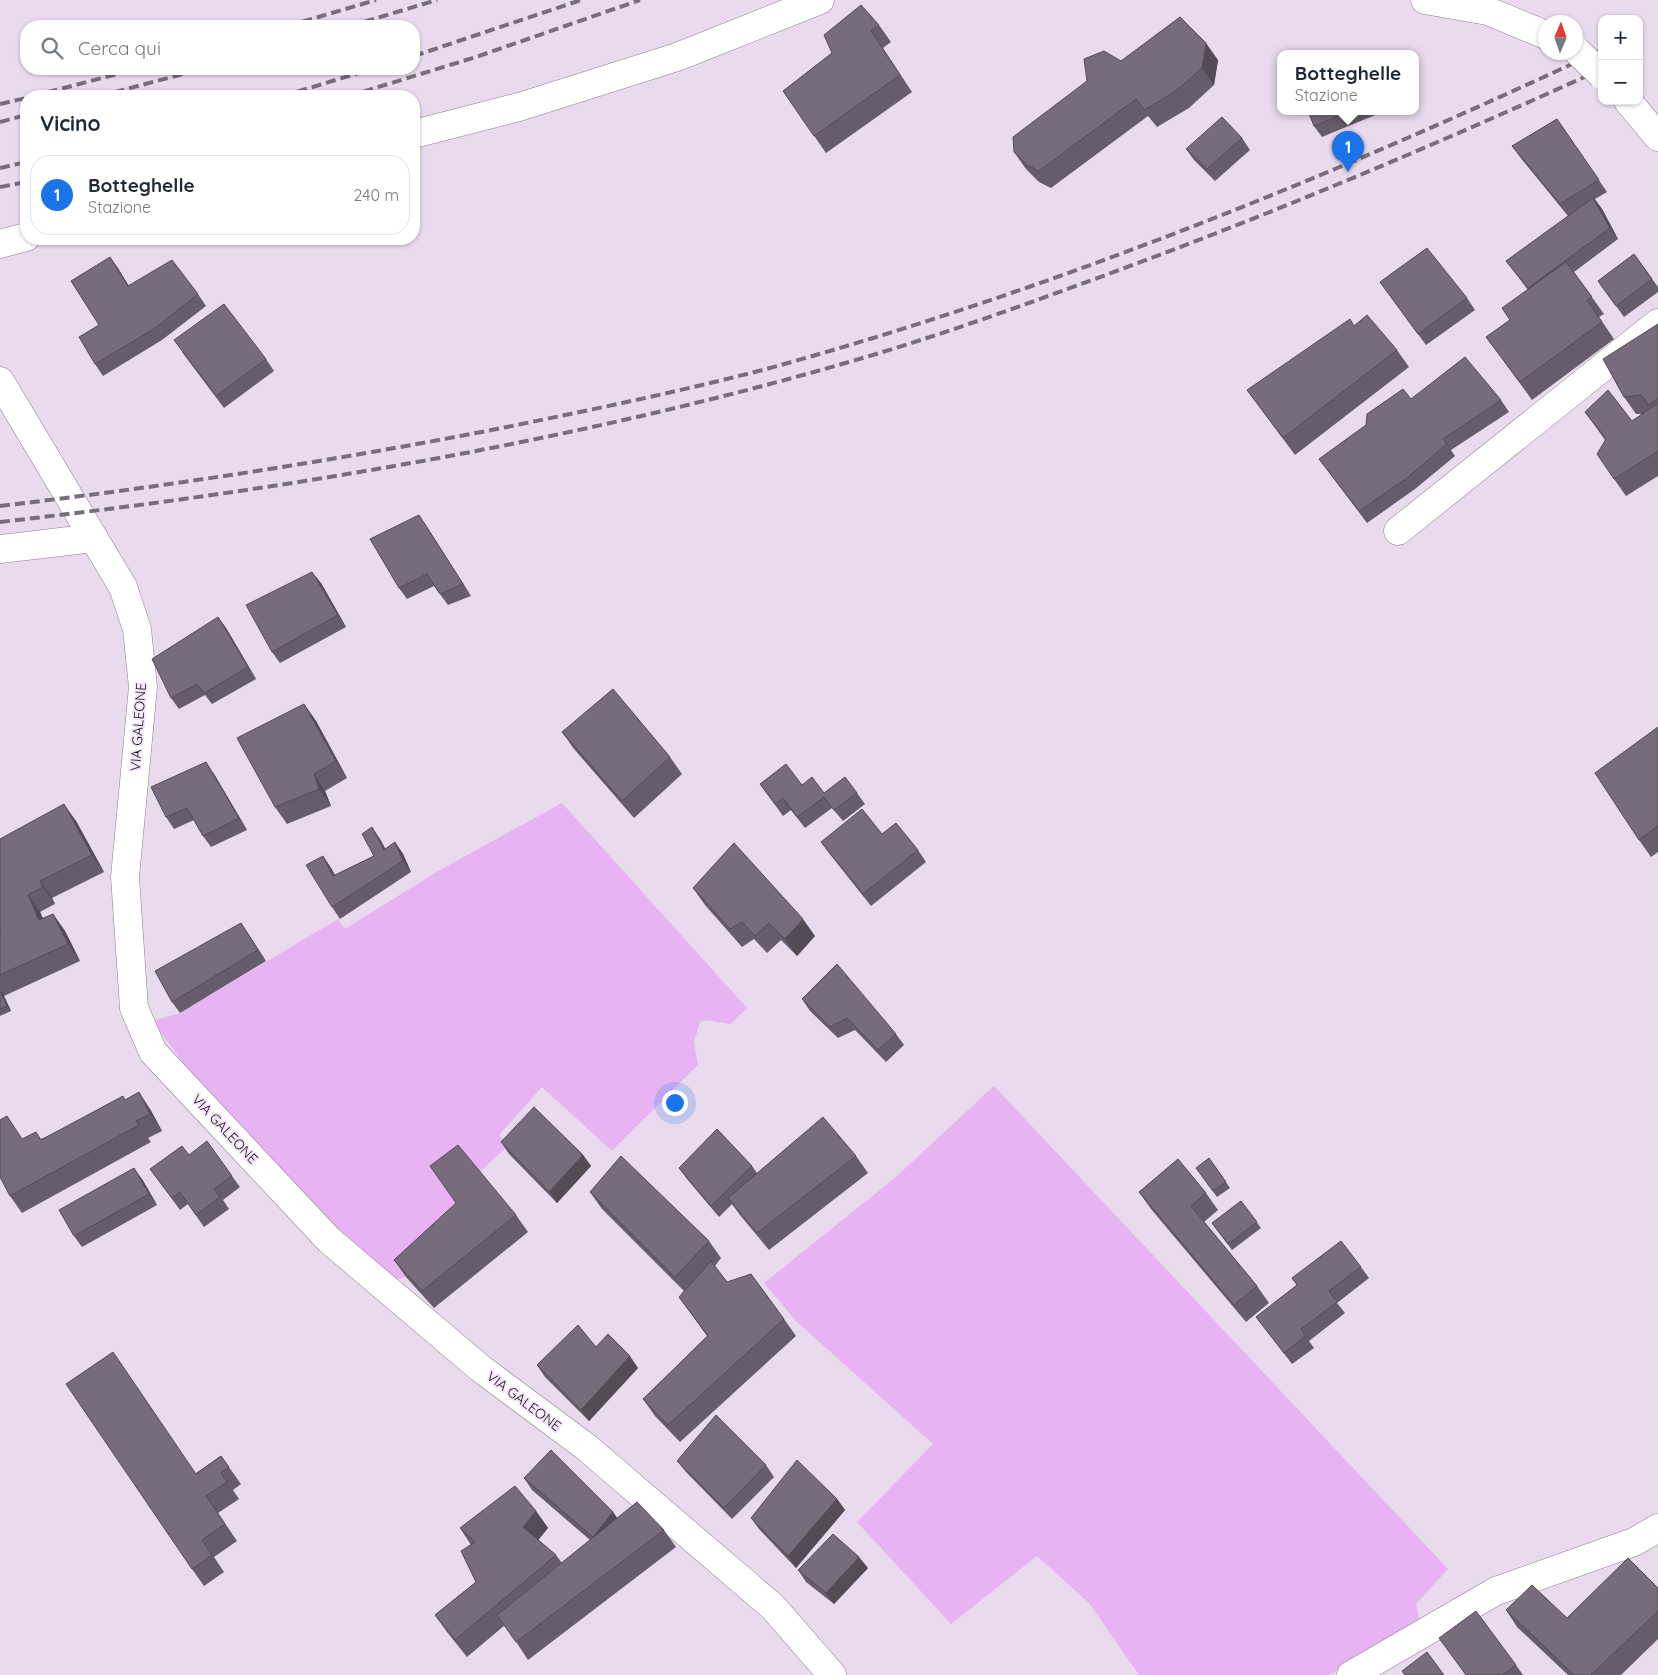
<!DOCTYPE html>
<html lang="it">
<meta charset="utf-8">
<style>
:root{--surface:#fff;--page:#f6f6f7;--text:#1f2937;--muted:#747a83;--line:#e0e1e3;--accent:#1a73e8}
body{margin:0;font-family:Quicksand,sans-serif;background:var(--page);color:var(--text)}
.controls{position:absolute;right:15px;top:15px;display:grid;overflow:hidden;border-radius:10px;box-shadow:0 1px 4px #0004}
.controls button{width:45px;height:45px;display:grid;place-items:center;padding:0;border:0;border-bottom:1px solid var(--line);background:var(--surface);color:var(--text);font:25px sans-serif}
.compass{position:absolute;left:1538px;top:15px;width:45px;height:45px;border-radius:50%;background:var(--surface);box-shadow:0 1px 4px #0004;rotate:2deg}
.you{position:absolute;left:674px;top:1102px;width:18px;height:18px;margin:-12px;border:4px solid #fff;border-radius:50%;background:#1a73e8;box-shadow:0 0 0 8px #1a73e833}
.badge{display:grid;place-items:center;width:32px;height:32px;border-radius:50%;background:var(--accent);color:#fff;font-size:16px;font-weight:700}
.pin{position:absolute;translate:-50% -41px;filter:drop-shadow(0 1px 2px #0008)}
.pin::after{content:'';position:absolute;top:26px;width:18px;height:15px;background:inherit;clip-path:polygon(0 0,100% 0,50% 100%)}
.popup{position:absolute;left:1277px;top:50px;width:142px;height:65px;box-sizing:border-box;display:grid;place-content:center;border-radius:10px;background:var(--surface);filter:drop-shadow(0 1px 4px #0005);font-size:16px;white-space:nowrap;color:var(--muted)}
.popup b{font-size:19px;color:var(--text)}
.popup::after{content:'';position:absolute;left:50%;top:100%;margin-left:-10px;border:10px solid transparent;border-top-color:var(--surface)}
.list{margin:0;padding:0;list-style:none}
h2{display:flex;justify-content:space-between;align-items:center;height:65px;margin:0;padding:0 20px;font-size:21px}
h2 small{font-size:16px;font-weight:400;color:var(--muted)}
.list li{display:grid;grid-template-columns:32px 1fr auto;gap:15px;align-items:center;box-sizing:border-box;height:80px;margin:0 10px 10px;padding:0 10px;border:1px solid var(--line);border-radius:20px}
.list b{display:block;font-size:19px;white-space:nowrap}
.list p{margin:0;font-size:16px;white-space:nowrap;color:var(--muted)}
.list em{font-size:16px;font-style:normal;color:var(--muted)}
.icon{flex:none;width:28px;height:28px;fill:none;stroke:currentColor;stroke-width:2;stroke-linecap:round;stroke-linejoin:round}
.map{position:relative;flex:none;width:1658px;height:1675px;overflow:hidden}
.search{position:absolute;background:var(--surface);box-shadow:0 1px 4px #0004;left:20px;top:20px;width:400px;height:55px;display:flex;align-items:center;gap:12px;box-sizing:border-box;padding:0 18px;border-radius:20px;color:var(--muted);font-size:19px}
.panel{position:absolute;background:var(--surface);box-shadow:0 1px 4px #0004;left:20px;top:90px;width:400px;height:155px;border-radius:20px}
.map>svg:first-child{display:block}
.green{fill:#e7b3f3}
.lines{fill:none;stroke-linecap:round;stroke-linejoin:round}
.minor-casing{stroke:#8b7e8f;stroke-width:29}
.tertiary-casing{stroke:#8b7e8f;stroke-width:29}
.minor{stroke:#fff;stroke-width:28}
.tertiary{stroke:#fff;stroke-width:28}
.rail{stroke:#786e7a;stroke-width:4;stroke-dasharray:10 5;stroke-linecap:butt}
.tertiary-bridge-casing{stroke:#8b7e8f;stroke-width:29;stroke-linecap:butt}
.tertiary-bridge{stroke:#fff;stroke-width:28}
.wall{fill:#675c6b}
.shaded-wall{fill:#544b57}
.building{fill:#786b7c;stroke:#544b57}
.labels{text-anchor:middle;stroke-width:4;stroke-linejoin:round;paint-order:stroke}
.street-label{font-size:14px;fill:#1a151b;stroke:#f7e7fa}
</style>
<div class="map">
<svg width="1658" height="1675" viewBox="0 0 1658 1675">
<rect width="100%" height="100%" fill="#e9daed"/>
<g class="green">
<polygon points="562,803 747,1008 731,1024 706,1020 700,1022 694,1042 698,1065 612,1151 542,1087 499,1135 509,1145 452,1197 468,1220 406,1277 396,1279 325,1219 203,1089 152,1021 180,1013 338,919 345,929 440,870"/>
<polygon points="994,1086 1448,1569 1416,1604 1420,1623 1329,1675 1139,1675 1089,1603 1037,1556 951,1624 857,1522 933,1444 797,1322 764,1283 896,1177"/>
</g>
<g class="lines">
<defs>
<g id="minor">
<polyline points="414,134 519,107 677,57 820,0"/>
<polyline points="0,244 26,237"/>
<polyline points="0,381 123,587 137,629 143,687 125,877 134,1008 153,1052 329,1240 480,1368 586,1447 773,1607 832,1675"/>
<polyline points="1398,531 1658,323"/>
<polyline points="0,549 94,538"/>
<polyline points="1351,1675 1496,1591 1634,1542 1658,1528"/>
</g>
<g id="tertiary">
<polyline points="1425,0 1488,11 1546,35"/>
<polyline points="1628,101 1658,137"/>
</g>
</defs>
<use href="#minor" class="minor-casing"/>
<use href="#tertiary" class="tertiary-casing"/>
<use href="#minor" class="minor"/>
<use href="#tertiary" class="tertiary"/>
<g class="rail">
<polyline points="288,26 376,0"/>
<polyline points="350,26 437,0"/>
<polyline points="414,56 581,0"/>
<polyline points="33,96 137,69"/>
<polyline points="100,96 202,69"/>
<polyline points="283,96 372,69"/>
<polyline points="349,96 476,57 640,0"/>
<polyline points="0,104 26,98"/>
<polyline points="0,122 26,115"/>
<polyline points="0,168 26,162"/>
<polyline points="0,187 26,182"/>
<path d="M0,506C170,486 339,460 507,427C595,409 683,391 770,368C1056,289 1333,176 1602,50"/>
<path d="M0,522C283,490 568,443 842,364C923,341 1002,313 1081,284C1258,220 1431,147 1602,69"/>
</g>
<defs>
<polyline id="tertiary-bridge" points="1576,50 1602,75"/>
</defs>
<use href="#tertiary-bridge" class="tertiary-bridge-casing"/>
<use href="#tertiary-bridge" class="tertiary-bridge"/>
</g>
<g class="wall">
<polygon points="879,25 891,42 883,48 912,92 826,153 783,91 832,53"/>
<polygon points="1218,60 1214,85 1189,108 1157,127 1148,116 1051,188 1039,182 1026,169 1014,152 1121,61"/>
<polygon points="1308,111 1385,111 1322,137 1314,126"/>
<polygon points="1557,119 1607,192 1595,199 1602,209 1618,239 1574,272 1604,314 1599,317 1614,339 1532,400 1486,337 1510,320 1528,290 1506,261 1568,216 1520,157 1512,146"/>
<polygon points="1242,138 1250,150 1215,181 1194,160 1186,149"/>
<polygon points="1634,254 1658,287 1658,292 1624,317 1598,281"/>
<polygon points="110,257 129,286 198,294 206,306 162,340 103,376 95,364 99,325"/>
<polygon points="1380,282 1467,298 1475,310 1426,345"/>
<polygon points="1658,324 1658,476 1626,496 1614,479 1605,440 1585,412 1632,421 1643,414 1636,414 1624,397"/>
<polygon points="1354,325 1397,350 1409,367 1295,455 1247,390"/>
<polygon points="182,352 266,359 274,371 224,408"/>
<polygon points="1411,399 1501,400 1509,412 1451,450 1455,456 1415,489 1367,523 1319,459"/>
<polygon points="427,527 471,596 448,605 434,586 407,599 399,588"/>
<polygon points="321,583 346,627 280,663 272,652"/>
<polygon points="218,617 226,628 256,679 212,704 205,695 179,709 171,698"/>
<polygon points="304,704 316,721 347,778 325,791 331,806 287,824 275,807"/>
<polygon points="1658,727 1658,852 1651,857 1639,840"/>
<polygon points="562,732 670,757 682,774 634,818 574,749"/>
<polygon points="214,774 247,830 211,847 203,836 194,820 174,829 166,817"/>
<polygon points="760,784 802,785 824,793 857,793 865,804 843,821 832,808 805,828 791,810 783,816"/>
<polygon points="76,821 104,872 52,898 55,904 40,912 43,918 53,914 65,931 80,961 4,996 3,994 11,1011 0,1016 0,936 1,936"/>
<polygon points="882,834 918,850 926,862 871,906 829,853 821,842"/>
<polygon points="380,839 385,849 395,842 403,854 411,872 340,919 332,907 323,856 331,868 335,875 374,856"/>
<polygon points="693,888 815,936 797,956 781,940 767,953 754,939 742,947 705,905"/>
<polygon points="241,923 266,961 180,1013 172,1002"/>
<polygon points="802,999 896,1034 904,1045 886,1062 855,1030 838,1038 810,1011"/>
<polygon points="126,1100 150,1109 162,1131 148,1138 151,1142 22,1213 10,1196 23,1139 41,1139"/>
<polygon points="501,1142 583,1155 591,1166 557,1203 509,1154"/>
<polygon points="189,1155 232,1176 240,1187 223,1200 229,1209 204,1227 188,1204 180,1210 150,1169"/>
<polygon points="856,1156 868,1173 769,1250 740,1215 732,1204 719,1217 687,1179 679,1168 752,1166 757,1173"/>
<polygon points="1209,1158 1230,1188 1217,1197 1196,1168"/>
<polygon points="142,1179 157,1205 82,1247 74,1236"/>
<polygon points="590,1192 709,1241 721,1258 715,1266 727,1282 784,1319 796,1336 680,1442 655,1416 643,1399 707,1336 679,1297 684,1291 602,1209"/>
<polygon points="1139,1192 1206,1193 1218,1210 1204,1222 1257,1286 1269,1303 1246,1322 1151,1209"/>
<polygon points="1241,1201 1261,1228 1232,1250 1212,1223"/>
<polygon points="516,1215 528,1232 434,1308 406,1277 394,1260"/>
<polygon points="1361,1267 1369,1278 1337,1303 1345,1313 1309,1341 1314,1348 1292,1364 1256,1317 1297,1285"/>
<polygon points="596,1347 638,1368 589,1421 545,1377 537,1365"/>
<polygon points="221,1456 241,1484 233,1490 239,1499 218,1513 237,1541 214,1557 224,1572 204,1586 192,1569 196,1473"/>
<polygon points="677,1461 766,1465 774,1477 732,1519 686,1472"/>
<polygon points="524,1478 613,1512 617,1518 664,1530 676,1547 528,1660 505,1625 467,1657 447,1632 435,1615 476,1582 471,1545 460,1528 536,1511 548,1528 538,1540 556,1555 562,1563 590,1540 532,1490"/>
<polygon points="837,1499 845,1510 796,1568 759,1529 751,1518"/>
<polygon points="868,1568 834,1604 806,1582 798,1570"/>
<polygon points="1658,1588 1658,1639 1621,1675 1568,1675 1517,1627 1506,1610 1567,1618"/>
<polygon points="1516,1665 1523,1675 1466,1675"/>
</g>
<g class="shaded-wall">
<polygon points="1206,43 1218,60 1214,85 1202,68"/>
<polygon points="1593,198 1602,209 1618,239 1610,228"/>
<polygon points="110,257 118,268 136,298 128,286"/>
<polygon points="419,515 427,527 471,596 463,584"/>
<polygon points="312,572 321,583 346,627 338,615"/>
<polygon points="218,617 226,628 256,679 248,667"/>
<polygon points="304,704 316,721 347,778 336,761"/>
<polygon points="206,762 214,774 247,830 239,818"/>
<polygon points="314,774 325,791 331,806 319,789"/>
<polygon points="64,804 76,821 104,872 92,855"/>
<polygon points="372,827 380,839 392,861 384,850"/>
<polygon points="395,842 403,854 411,872 403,861"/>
<polygon points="323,856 331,868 341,887 333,876"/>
<polygon points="40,881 52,898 55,904 43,887"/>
<polygon points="28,895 40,912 51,937 39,920"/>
<polygon points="53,914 65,931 80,961 68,944"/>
<polygon points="803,919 815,936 797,956 785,939"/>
<polygon points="241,923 249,935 266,961 258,950"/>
<polygon points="0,990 3,994 11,1011 7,1006"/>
<polygon points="139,1092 150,1109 162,1131 150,1114"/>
<polygon points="583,1155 591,1166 557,1203 549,1192"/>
<polygon points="134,1168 142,1179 157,1205 149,1194"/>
<polygon points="630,1356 638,1368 589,1421 581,1410"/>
<polygon points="837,1499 845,1510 796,1568 788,1556"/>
<polygon points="536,1511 548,1528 535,1544 523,1527"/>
<polygon points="613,1512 621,1524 593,1537"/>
<polygon points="859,1557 868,1568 834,1604 826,1593"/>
</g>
<g class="building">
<polygon points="861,5 879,25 871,31 900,75 814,136 783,91 832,53 824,35"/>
<polygon points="1180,17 1206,43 1202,68 1177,90 1145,110 1136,99 1039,171 1027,165 1014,152 1013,137 1087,81 1084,59 1104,51 1121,61"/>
<polygon points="1308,111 1350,111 1314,126"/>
<polygon points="1222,117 1242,138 1207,169 1186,149"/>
<polygon points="1557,119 1599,180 1560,204 1512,146"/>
<polygon points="1593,198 1610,228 1528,288 1506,261"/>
<polygon points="1427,248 1467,298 1418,334 1380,282"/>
<polygon points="1634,254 1652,279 1616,306 1598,281"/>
<polygon points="110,257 128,286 172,260 198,294 154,329 95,364 79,337 99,325 71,281"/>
<polygon points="1566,262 1592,297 1587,300 1602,322 1520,382 1486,337 1510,320 1502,308"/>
<polygon points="224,304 266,359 216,396 174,340"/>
<polygon points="1367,315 1397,350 1283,438 1247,390 1350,319 1354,326"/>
<polygon points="1658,324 1658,398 1649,405 1641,395 1624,397 1603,359"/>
<polygon points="1465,357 1501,400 1443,439 1447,444 1407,478 1359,511 1319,459 1366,425 1367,414 1403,389 1411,399"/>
<polygon points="1608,390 1632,421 1658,403 1658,451 1614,479 1597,454 1606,439 1585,412"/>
<polygon points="419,515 463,584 440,594 427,574 399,588 370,539"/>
<polygon points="312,572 338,615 272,652 246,605"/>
<polygon points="218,617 248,667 204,693 197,684 171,698 152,659"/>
<polygon points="613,689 670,757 622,801 562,732"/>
<polygon points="304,704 336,761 314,774 319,789 275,807 237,738"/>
<polygon points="1658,727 1658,826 1639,840 1595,773"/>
<polygon points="206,762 239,818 203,836 187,808 166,817 151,787"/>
<polygon points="786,764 802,785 812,777 824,793 845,777 857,793 834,810 824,797 797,817 783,798 775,804 760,784"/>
<polygon points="64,804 92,855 40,881 43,887 28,895 39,920 53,914 68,944 0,975 0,936 1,936 0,933 0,839"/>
<polygon points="862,809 882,834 896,823 918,850 863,894 821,842"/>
<polygon points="372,827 384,850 395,842 403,861 332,907 306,865 323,856 333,876 374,856 362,834"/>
<polygon points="734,843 803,919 785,939 769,923 755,936 742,922 730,929 693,888"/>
<polygon points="241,923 258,950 172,1002 155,971"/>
<polygon points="837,964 896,1034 878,1050 847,1018 830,1027 802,999"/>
<polygon points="0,991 7,1006 0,1009"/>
<polygon points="139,1092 150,1114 136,1121 139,1125 10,1196 0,1177 0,1120 7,1116 22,1139 36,1132 41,1140 123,1096 125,1100"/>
<polygon points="534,1107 583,1155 549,1192 501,1142"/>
<polygon points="823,1117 856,1156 757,1233 728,1198"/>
<polygon points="717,1129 752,1166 711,1206 679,1168"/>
<polygon points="207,1141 232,1176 214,1189 220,1197 196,1215 180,1192 172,1198 150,1169 182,1146 189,1155"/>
<polygon points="458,1145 516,1215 422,1291 394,1260 456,1203 430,1166"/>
<polygon points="621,1156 709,1241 675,1277 590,1192"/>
<polygon points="1209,1158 1226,1182 1213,1191 1196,1168"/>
<polygon points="1178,1159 1206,1193 1191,1206 1257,1286 1234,1305 1139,1192"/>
<polygon points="134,1168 149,1194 74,1236 59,1210"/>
<polygon points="1241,1201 1257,1222 1228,1244 1212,1223"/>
<polygon points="1341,1241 1361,1267 1329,1291 1337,1302 1301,1329 1306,1336 1284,1353 1256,1317 1297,1285 1292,1278"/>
<polygon points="711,1261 727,1282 751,1274 784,1319 668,1425 643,1399 708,1336 679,1297"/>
<polygon points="578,1325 596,1347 608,1334 630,1356 581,1410 537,1365"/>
<polygon points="113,1352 196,1474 221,1456 229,1467 221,1473 227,1482 206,1496 225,1524 202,1540 212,1555 192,1569 66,1384"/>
<polygon points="716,1415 766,1465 724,1508 677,1461"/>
<polygon points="551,1450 613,1512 593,1537 524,1478"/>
<polygon points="797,1460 837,1499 788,1556 751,1518"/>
<polygon points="515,1486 536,1511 523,1527 556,1555 455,1640 435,1615 476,1582 461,1551 475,1542 460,1528"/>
<polygon points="637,1502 664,1530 516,1642 497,1615"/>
<polygon points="833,1534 859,1557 826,1593 798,1570"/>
<polygon points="1628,1558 1658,1588 1658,1611 1591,1675 1574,1675 1506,1610 1532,1585 1567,1618"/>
<polygon points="1476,1611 1516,1665 1503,1675 1466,1675 1439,1638"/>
<polygon points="1427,1652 1444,1675 1405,1675 1402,1671"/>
</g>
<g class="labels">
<g class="street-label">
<text transform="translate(138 727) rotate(-86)" y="5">VIA GALEONE</text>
<text transform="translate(225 1129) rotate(47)" y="5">VIA GALEONE</text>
<text transform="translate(524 1401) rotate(37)" y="5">VIA GALEONE</text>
</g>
</g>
</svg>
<div class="controls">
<button>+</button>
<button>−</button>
</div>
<svg class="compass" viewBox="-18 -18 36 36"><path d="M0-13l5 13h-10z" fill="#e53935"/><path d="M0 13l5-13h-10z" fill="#747a83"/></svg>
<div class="you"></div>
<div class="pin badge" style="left:1348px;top:172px">1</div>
<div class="popup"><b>Botteghelle</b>Stazione</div>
<div class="search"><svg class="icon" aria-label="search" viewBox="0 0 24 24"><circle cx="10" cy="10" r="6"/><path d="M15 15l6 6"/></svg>Cerca qui</div>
<section class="panel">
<h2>Vicino<small></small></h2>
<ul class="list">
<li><span class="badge">1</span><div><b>Botteghelle</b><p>Stazione</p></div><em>240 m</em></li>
</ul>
</section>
</div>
